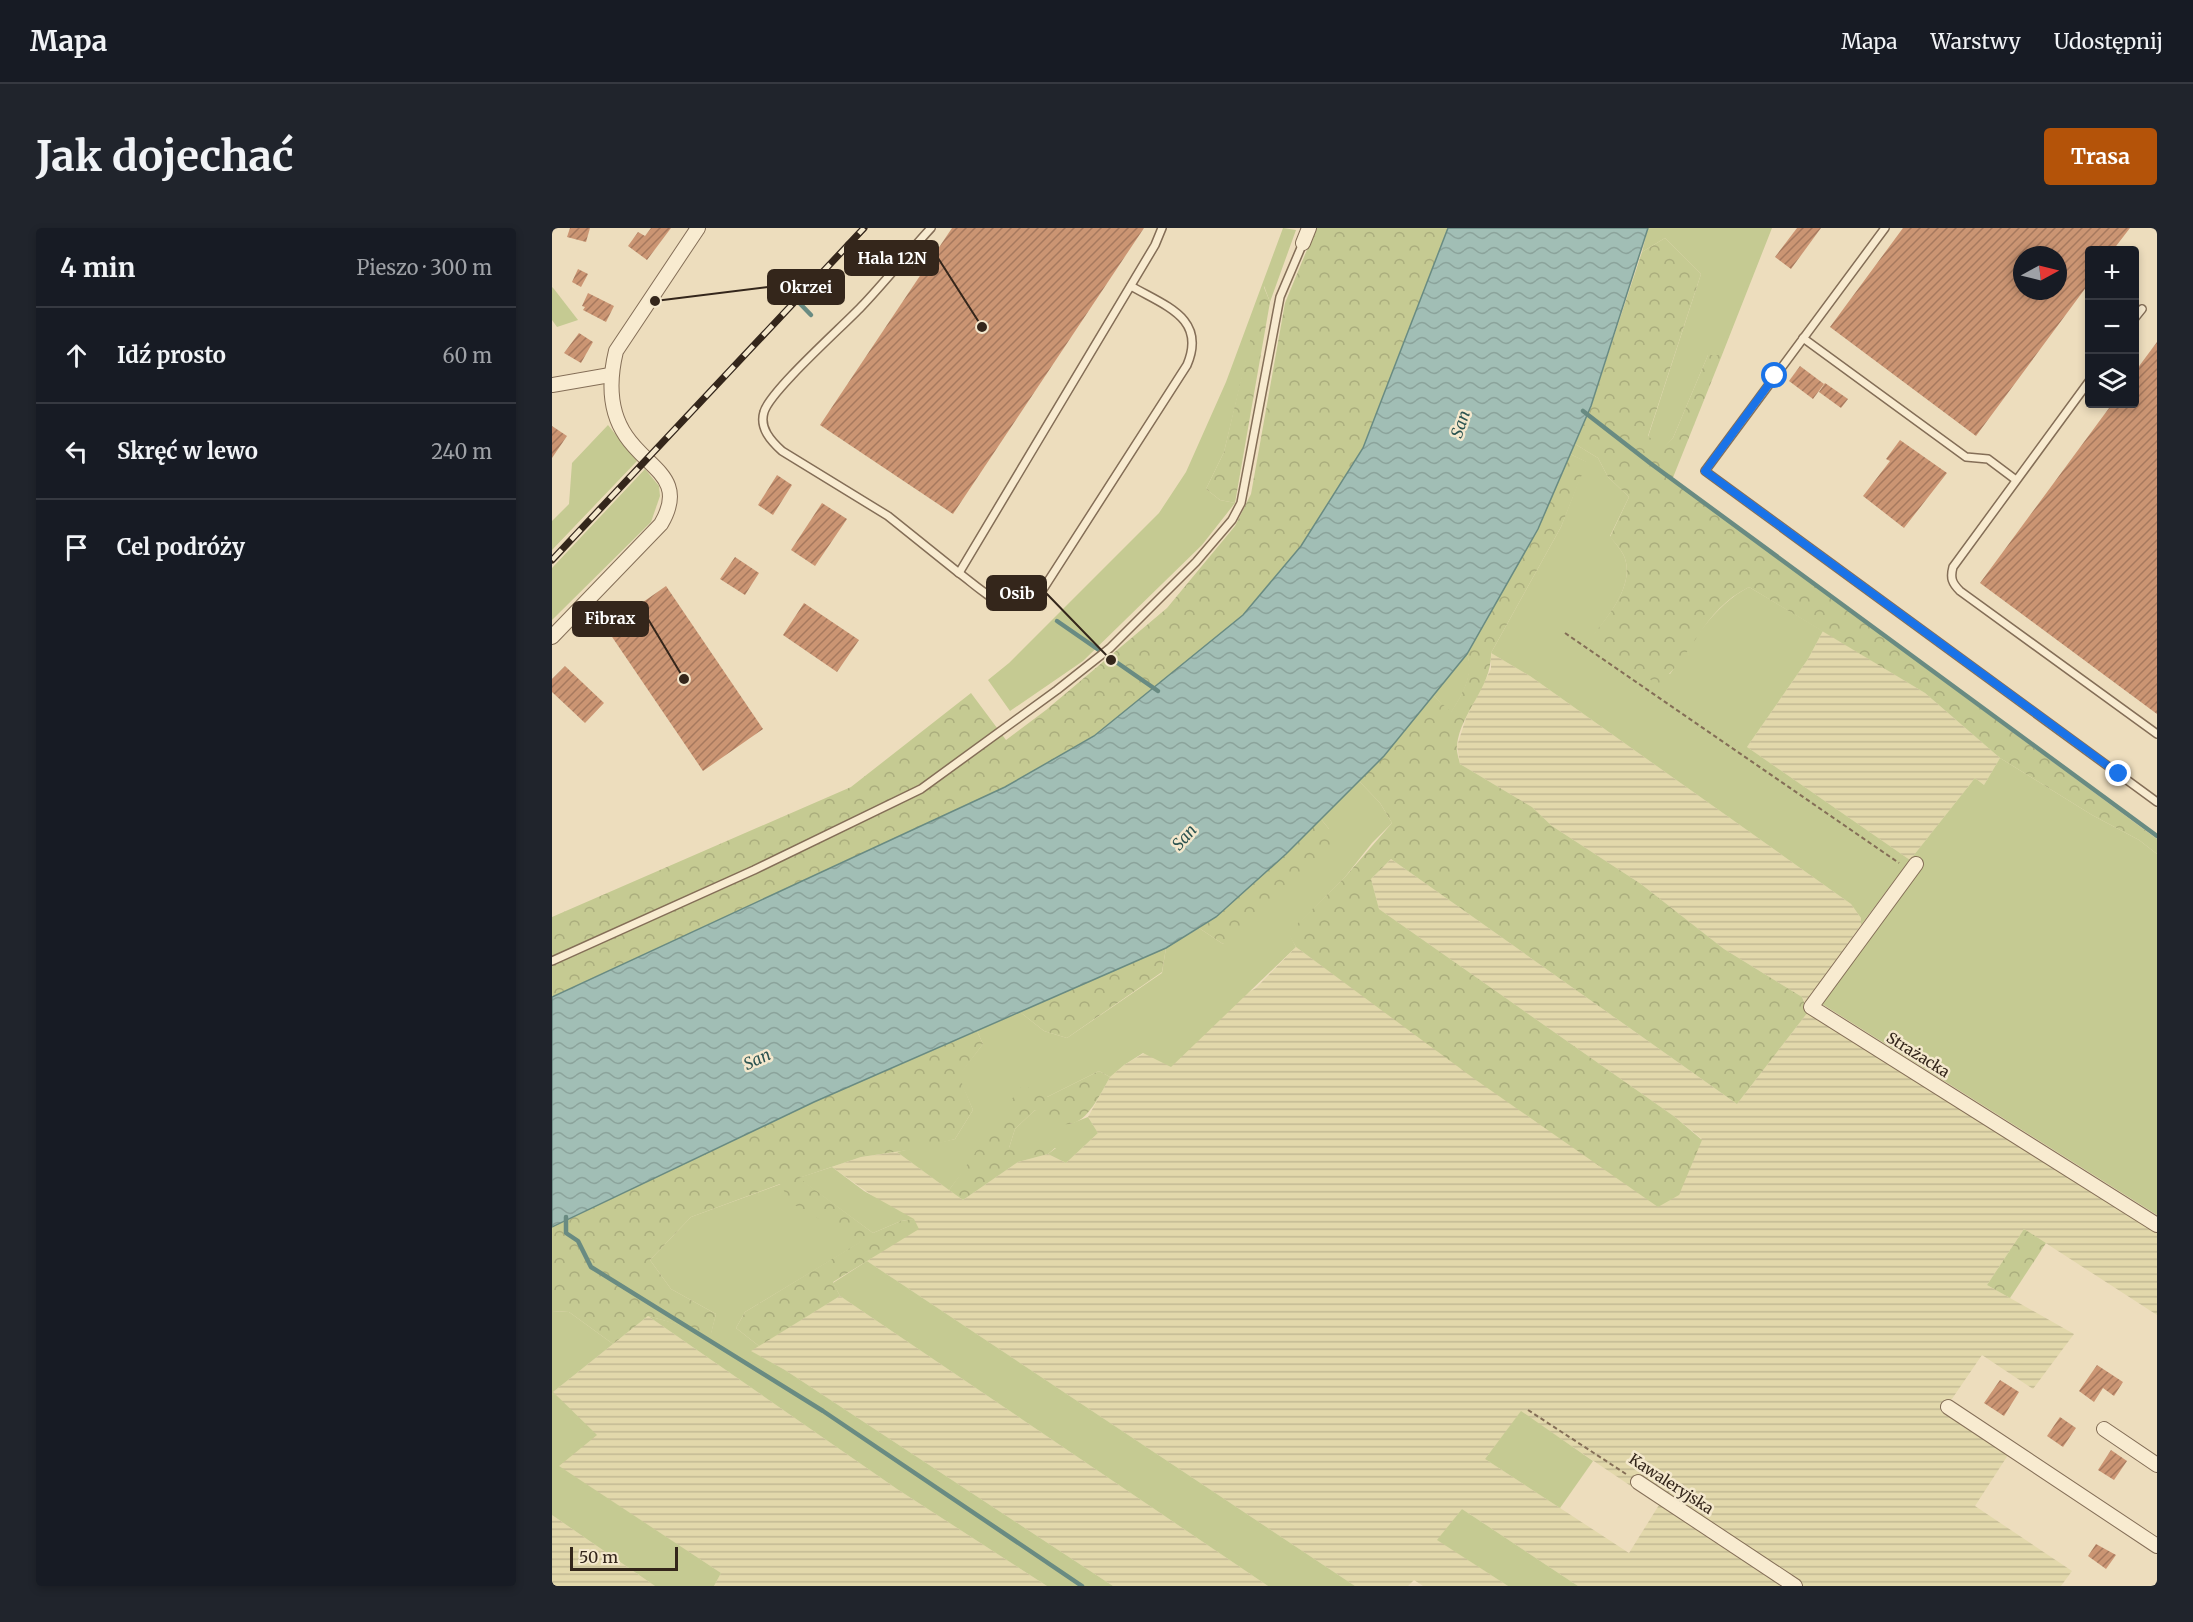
<!DOCTYPE html>
<html lang="pl">
<meta charset="utf-8">
<style>
:root{--surface:#171b24;--page:#20242c;--text:#f1f3f6;--muted:#9ea1a6;--line:#363941;--accent:#b45309}
body{margin:0;font-family:Merriweather,serif;background:var(--page);color:var(--text)}
.controls{position:absolute;right:18px;top:18px;display:grid;overflow:hidden;border-radius:6px;box-shadow:0 3px 9px #0003}
.controls button{width:54px;height:54px;display:grid;place-items:center;padding:0;border:0;border-bottom:2px solid var(--line);background:var(--surface);color:var(--text);font:30px sans-serif}
.compass{position:absolute;left:1461px;top:18px;width:54px;height:54px;border-radius:50%;background:var(--surface);box-shadow:0 3px 9px #0003;rotate:83deg}
.scale{position:absolute;left:18px;bottom:15px;width:108px;box-sizing:border-box;padding-left:6px;border:3px solid #34261b;border-top:0;font-size:16px;line-height:21px;white-space:nowrap;color:#34261b;-webkit-text-stroke:4px #f4e8cd;paint-order:stroke}
.stop{position:absolute;width:18px;height:18px;margin:-14px;border:4px solid #1a73e8;border-radius:50%;background:#fff}
.stop.end{background:#1a73e8;border-color:#fff;box-shadow:0 2px 6px #0008}
.list{margin:0;padding:0;list-style:none}
h2{display:flex;justify-content:space-between;align-items:center;height:78px;margin:0;padding:0 24px;font-size:26px}
h2 small{font-size:20px;font-weight:400;color:var(--muted)}
.list li{display:grid;grid-template-columns:39px 1fr auto;gap:18px;align-items:center;box-sizing:border-box;height:96px;padding:0 24px;border-top:2px solid var(--line)}
.list b{display:block;font-size:22px;white-space:nowrap}
.list em{font-size:20px;font-style:normal;color:var(--muted)}
.icon{flex:none;width:33px;height:33px;fill:none;stroke:currentColor;stroke-width:2;stroke-linecap:round;stroke-linejoin:round}
.map{position:relative;flex:none;width:1605px;height:1358px;overflow:hidden;border-radius:6px}
header{display:flex;align-items:center;gap:36px;box-sizing:border-box;height:84px;padding:0 30px;background:var(--surface);border-bottom:2px solid var(--line)}
header strong{font-size:28px}
nav{display:flex;gap:33px;margin-inline-start:auto;font-size:21px}
.intro{display:flex;align-items:center;justify-content:space-between;box-sizing:border-box;height:144px;padding:0 36px}
h1{margin:0;font-size:42px}
.button{padding:15px 27px;border-radius:6px;background:var(--accent);color:#fff;font-size:21px;font-weight:700}
main{display:flex;gap:36px;padding:0 36px}
aside{flex:1;background:var(--surface);border-radius:6px;box-shadow:0 3px 9px #0003}
.map>svg:first-child{display:block}
.farmland{fill:url(#farmland-rules);fill-rule:evenodd}
.grass{fill:#c5ca92}
.forest{fill:url(#forest-crowns)}
.water{fill:url(#water-waves);stroke:#698b82;stroke-width:1.5}
.lines{fill:none;stroke-linecap:round;stroke-linejoin:round}
.stream{stroke:#698b82;stroke-width:4.5}
.building{fill:url(#building-hatch);fill-rule:evenodd}
.service-casing{stroke:#846e57;stroke-width:10}
.minor-casing{stroke:#846e57;stroke-width:16}
.path{stroke:#846e57;stroke-width:2;stroke-dasharray:4.5 3;stroke-linecap:butt}
.service{stroke:#f8ebd0;stroke-width:7}
.minor{stroke:#f8ebd0;stroke-width:14}
.rail-casing{stroke:#34261b;stroke-width:7}
.rail{stroke:#f4e8cd;stroke-width:4.5;stroke-dasharray:14;stroke-linecap:butt}
.route{stroke:#1a73e8;stroke-width:8}
.labels{text-anchor:middle;stroke-width:5;stroke-linejoin:round;paint-order:stroke}
.street-label{font-size:15px;fill:#34261b;stroke:#f4e8cd}
.water-label{font-size:16px;font-style:italic;fill:#2b5350;stroke:#f4e8cd}
.leader{fill:none;stroke:#34261b;stroke-width:2}
.callout-dot{fill:#34261b;stroke:#f4e8cd;stroke-width:2}
.callout{fill:#34261b;stroke:#34261b;stroke-width:2}
.callout-label{font-size:16px;text-anchor:middle;font-weight:bold;fill:#fff}
</style>
<header>
<strong>Mapa</strong>
<nav><a>Mapa</a><a>Warstwy</a><a>Udostępnij</a></nav>
</header>
<div class="intro"><h1>Jak dojechać</h1><a class="button">Trasa</a></div>
<main>
<aside>
<h2>4 min<small>Pieszo · 300 m</small></h2>
<ul class="list">
<li><svg class="icon" aria-label="ahead" viewBox="0 0 24 24"><path d="M12 20V5M6 11l6-6 6 6"/></svg><div><b>Idź prosto</b></div><em>60 m</em></li>
<li><svg class="icon" aria-label="left" viewBox="0 0 24 24"><path d="M17 20v-9H6M10 6l-5 5 5 5"/></svg><div><b>Skręć w lewo</b></div><em>240 m</em></li>
<li><svg class="icon" aria-label="arrive" viewBox="0 0 24 24"><path d="M6 21V4h12l-3 4 3 4H6"/></svg><div><b>Cel podróży</b></div></li>
</ul>
</aside>
<div class="map">
<svg width="1605" height="1358" viewBox="0 0 1605 1358">
<defs>
<pattern id="farmland-rules" width="6" height="5" patternUnits="userSpaceOnUse" patternTransform="scale(1.5)"><rect width="6" height="5" fill="#e2d8ab"/><path d="M0 2.5h6" fill="none" stroke="#c2b993"/></pattern>
<pattern id="forest-crowns" width="20" height="18" patternUnits="userSpaceOnUse" patternTransform="scale(1.5)"><rect width="20" height="18" fill="#c5ca92"/><path d="M2 6a3 3 0 1 1 6 0M12 15a3 3 0 1 1 6 0" fill="none" stroke="#aaad7d"/></pattern>
<pattern id="water-waves" width="16" height="10" patternUnits="userSpaceOnUse" patternTransform="scale(1.5)"><rect width="16" height="10" fill="#a1beb5"/><path d="M0 5q4-4 8 0t8 0" fill="none" stroke="#8ba39b"/></pattern>
<pattern id="building-hatch" width="6" height="6" patternUnits="userSpaceOnUse" patternTransform="scale(1.5)"><rect width="6" height="6" fill="#cb9573"/><path d="M-1 1l2-2M0 6l6-6M5 7l2-2" fill="none" stroke="#a6795e"/></pattern>
</defs>
<rect width="100%" height="100%" fill="#edddbd"/>
<g class="farmland">
<polygon points="1271,403 1373,465 1448,530 1432,557 1423,550 1358,632 1195,519 1256,431"/>
<polygon points="939,425 978,448 1299,676 1309,690 1309,697 1253,775 1250,769 1172,721 1089,656 1000,598 980,579 908,536 905,518 914,490 939,441"/>
<path d="M839,631L1185,876L1256,784L1605,1002V1087L1472,1001L1435,1057L1522,1106L1481,1161L1430,1127L1391,1184L1456,1227L1423,1278L1520,1343L1509,1358H1026L910,1281L886,1312L956,1358H871L862,1352L856,1358H803L315,1033L366,1000L280,939L309,929L345,924L411,972L466,934L496,926L514,935L546,905L536,889L558,849L572,837L704,760L744,719L984,894L1150,911L1123,889L827,681L819,651ZM969,1184L1107,1277L1077,1325L933,1231Z"/>
<polygon points="288,1068 716,1358 561,1358 233,1142 198,1123"/>
<polygon points="96,1088 345,1261 495,1358 162,1358 169,1345 6,1238 1,1164"/>
<polygon points="0,1287 103,1358 0,1358"/>
</g>
<g class="grass">
<polygon points="731,0 744,2 718,74 712,58 672,224 654,261 668,272 683,275 650,317 531,433 458,483 436,452 457,435 607,285 634,244 674,154"/>
<polygon points="1096,0 1220,0 1170,127 1156,127 1121,210 1110,221 1096,209 1149,46 1113,10 1090,24"/>
<polygon points="0,59 2,61 26,92 5,99 0,92"/>
<polygon points="56,197 85,233 0,322 0,293 17,276 20,235"/>
<path d="M1023,216L1046,230L1056,249L1077,269L1058,308C1062,314 1069,321 1072,328C1084,357 1055,389 1039,411L1118,446C1142,413 1161,378 1197,359L1271,403L1256,431L1195,519L1358,632L1423,550L1432,557L1448,530L1540,587L1587,612L1605,626V987L1270,776L1372,636L1358,632L1309,697V690L1299,676L978,448L939,425L1009,299L1034,234L1018,226Z"/>
<polygon points="93,241 107,258 108,268 99,294 0,392 0,340"/>
<path d="M915,426C923,446 910,467 899,485L881,467Z"/>
<polygon points="807,553 828,575 840,595 820,615 793,649 737,705 744,719 619,839 591,825 572,837 558,849 547,843 495,869 420,932 397,962 345,924 403,911 421,882 406,848 431,816 425,803 468,784 492,803 515,810 610,745 614,720 647,700 671,716 777,601 769,591"/>
<polygon points="483,882 518,896 536,889 546,905 514,935 496,926 504,920 457,920 463,901"/>
<polygon points="280,939 312,963 362,991 349,993 321,1005 246,950"/>
<polygon points="229,956 309,1014 193,1084 184,1100 207,1118 199,1123 233,1142 561,1358 495,1358 345,1261 96,1088 159,1105 164,1086 119,1061 98,1032 139,989"/>
<polygon points="315,1033 803,1358 716,1358 288,1068 281,1055"/>
<polygon points="0,1083 17,1084 61,1116 1,1164 45,1207 7,1238 169,1345 162,1358 103,1358 0,1287"/>
<polygon points="969,1183 1041,1233 1008,1280 933,1231"/>
<polygon points="910,1281 1026,1358 956,1358 885,1312"/>
</g>
<g class="forest">
<polygon points="764,0 896,0 811,220 749,318 691,387 542,508 453,559 0,769 0,689 299,559 419,465 454,512 494,482 615,380 683,298 699,266 733,75"/>
<path d="M1113,10L1149,46L1096,208L1110,220L1121,210L1156,127H1170L1120,252L1605,611V626L1587,612L1540,587L1448,530L1373,465L1197,359C1148,384 1144,426 1106,456L1062,431L1038,411C1055,389 1084,357 1072,328C1069,321 1062,314 1058,309L1077,269L1056,249L1046,230L1023,216L1039,178L1090,24Z"/>
<polygon points="711,57 718,74 683,275 668,272 654,261 672,224"/>
<path d="M1018,226L1035,234L1009,299L939,425C940,459 909,484 905,517C904,523 907,531 908,536L980,579L1000,598L1089,656L1172,721L1250,769L1256,784L1185,876L839,631L819,651L827,681L1123,889L1150,912L1127,967L1106,979L924,852L744,719L736,705L793,649L840,595L828,575L807,553L832,528L881,467L899,484C910,467 922,446 915,426L986,301Z"/>
<path d="M769,591L777,601L783,624C747,657 713,693 671,716L647,700L664,689Z"/>
<polygon points="614,720 610,744 515,810 492,803 468,784"/>
<polygon points="425,803 431,816 407,848 421,882 403,911 370,920 309,929 247,950 321,1005 349,993 362,991 367,1001 281,1054 288,1068 207,1118 184,1100 193,1084 308,1014 239,975 228,956 139,989 98,1032 119,1061 164,1086 159,1106 96,1088 61,1116 17,1084 0,1083 0,999 262,874"/>
<path d="M547,843L558,849C539,883 525,916 483,882L463,901L457,920L487,914L504,919L496,926L466,934L411,972L397,962C423,928 443,890 471,857L495,869Z"/>
<polygon points="1472,1001 1494,1015 1458,1070 1435,1057"/>
</g>
<polygon class="water" points="896,0 1096,0 1039,178 986,301 915,426 832,528 734,626 664,689 614,720 262,874 0,999 0,769 453,559 542,508 691,387 749,318 811,220"/>
<g class="lines">
<g class="stream">
<polyline points="230,57 259,87"/>
<polyline points="1031,183 1098,235 1605,608"/>
<polyline points="505,393 606,463"/>
<polyline points="14,989 14,1005 26,1013 39,1039 271,1183 530,1358"/>
</g>
</g>
<g class="building">
<polygon points="18,0 38,0 34,14 15,9"/>
<polygon points="99,0 119,0 95,32 76,18 86,4 93,8"/>
<polygon points="400,0 592,0 401,286 268,197"/>
<polygon points="1245,0 1269,0 1239,41 1223,29"/>
<path d="M1351,0H1578L1561,22H1538V54L1424,208L1278,99ZM1470,27H1506V63H1470Z"/>
<polygon points="26,41 36,46 29,59 20,54"/>
<polygon points="36,65 62,78 54,94 31,82 33,79 30,78"/>
<polygon points="27,105 41,114 29,135 12,125"/>
<polygon points="1605,114 1605,486 1428,355 1560,176 1582,176 1582,145"/>
<polygon points="1248,138 1272,156 1261,171 1237,153"/>
<polygon points="1273,155 1296,171 1289,180 1267,164"/>
<polygon points="0,198 15,208 0,230"/>
<polygon points="1348,212 1395,245 1352,300 1311,268 1338,233 1334,231"/>
<polygon points="225,247 240,257 221,287 206,277"/>
<polygon points="270,275 295,291 263,338 239,322"/>
<polygon points="183,329 207,345 193,367 168,351"/>
<polygon points="114,358 211,501 151,543 54,400"/>
<polygon points="252,375 307,412 285,444 231,407"/>
<polygon points="13,438 52,475 33,495 0,464 0,451"/>
<polygon points="1545,1137 1571,1154 1562,1168 1551,1160 1542,1174 1527,1163"/>
<polygon points="1448,1152 1467,1164 1452,1188 1432,1175"/>
<polygon points="1508,1189 1524,1200 1511,1219 1495,1208"/>
<polygon points="1559,1222 1575,1233 1562,1252 1546,1242"/>
<polygon points="1544,1316 1564,1327 1554,1341 1536,1328"/>
</g>
<g class="lines">
<defs>
<g id="service">
<path d="M379,0C355,26 333,54 309,79C290,99 218,163 212,184C207,200 219,213 230,223L336,288L407,345L603,17L610,0"/>
<polyline points="1333,0 1153,243 1605,574"/>
<polyline points="1582,91 1590,81"/>
<polyline points="1251,110 1414,229 1436,231 1464,252"/>
<path d="M1538,152L1401,339C1398,350 1400,355 1408,363L1605,506"/>
<path d="M407,345C432,363 456,392 486,369L635,137C655,90 613,78 579,58"/>
<polyline points="0,733 202,642 369,561 505,462 558,420 644,334 680,292 689,275 728,69 751,15"/>
</g>
<g id="minor">
<polyline points="751,15 757,0"/>
<polyline points="0,157 58,147"/>
<path d="M0,409L109,296C136,250 96,241 74,208C56,182 57,152 64,123L146,0"/>
<polyline points="1364,636 1259,779 1605,997"/>
<polyline points="1396,1179 1605,1318"/>
<polyline points="1552,1201 1605,1237"/>
<polyline points="1086,1254 1243,1358"/>
</g>
</defs>
<use href="#service" class="service-casing"/>
<use href="#minor" class="minor-casing"/>
<g class="path">
<polyline points="1013,405 1347,635"/>
<polyline points="976,1182 1074,1246"/>
</g>
<use href="#service" class="service"/>
<use href="#minor" class="minor"/>
<defs>
<polyline id="rail" points="0,332 312,0"/>
</defs>
<use href="#rail" class="rail-casing"/>
<use href="#rail" class="rail"/>
</g>
<g class="lines">
<polyline class="route" points="1223,148 1153,243 1567,546"/>
</g>
<g class="labels">
<g class="street-label">
<text transform="translate(1366 827) rotate(32)" y="5">Strażacka</text>
<text transform="translate(1119 1256) rotate(33)" y="5">Kawaleryjska</text>
</g>
<g class="water-label">
<text transform="translate(908 196) rotate(-71)" y="6">San</text>
<text transform="translate(632 609) rotate(-49)" y="6">San</text>
<text transform="translate(205 831) rotate(-25)" y="6">San</text>
</g>
</g>
<path class="leader" d="M430 99L386 30M103 73L216 59M559 432L494 365M132 451L96 391"/>
<g class="callout-dot">
<circle cx="430" cy="99" r="6"/>
<circle cx="103" cy="73" r="6"/>
<circle cx="559" cy="432" r="6"/>
<circle cx="132" cy="451" r="6"/>
</g>
<g class="callout">
<rect x="293" y="13" width="93" height="34" rx="6"/>
<rect x="216" y="42" width="76" height="34" rx="6"/>
<rect x="435" y="348" width="59" height="34" rx="6"/>
<rect x="21" y="374" width="75" height="34" rx="6"/>
</g>
<g class="callout-label">
<text x="340" y="36">Hala 12N</text>
<text x="254" y="65">Okrzei</text>
<text x="465" y="371">Osib</text>
<text x="58" y="396">Fibrax</text>
</g>
</svg>
<div class="controls">
<button>+</button>
<button>−</button>
<button><svg class="icon" aria-label="layers" viewBox="0 0 24 24"><path d="M12 4l9 5-9 5-9-5zM3 14l9 5 9-5"/></svg></button>
</div>
<svg class="compass" viewBox="-18 -18 36 36"><path d="M0-13l5 13h-10z" fill="#e53935"/><path d="M0 13l5-13h-10z" fill="#9ea1a6"/></svg>
<div class="scale">50 m</div>
<div class="stop" style="left:1223px;top:148px"></div>
<div class="stop end" style="left:1567px;top:546px"></div>
</div>
</main>
